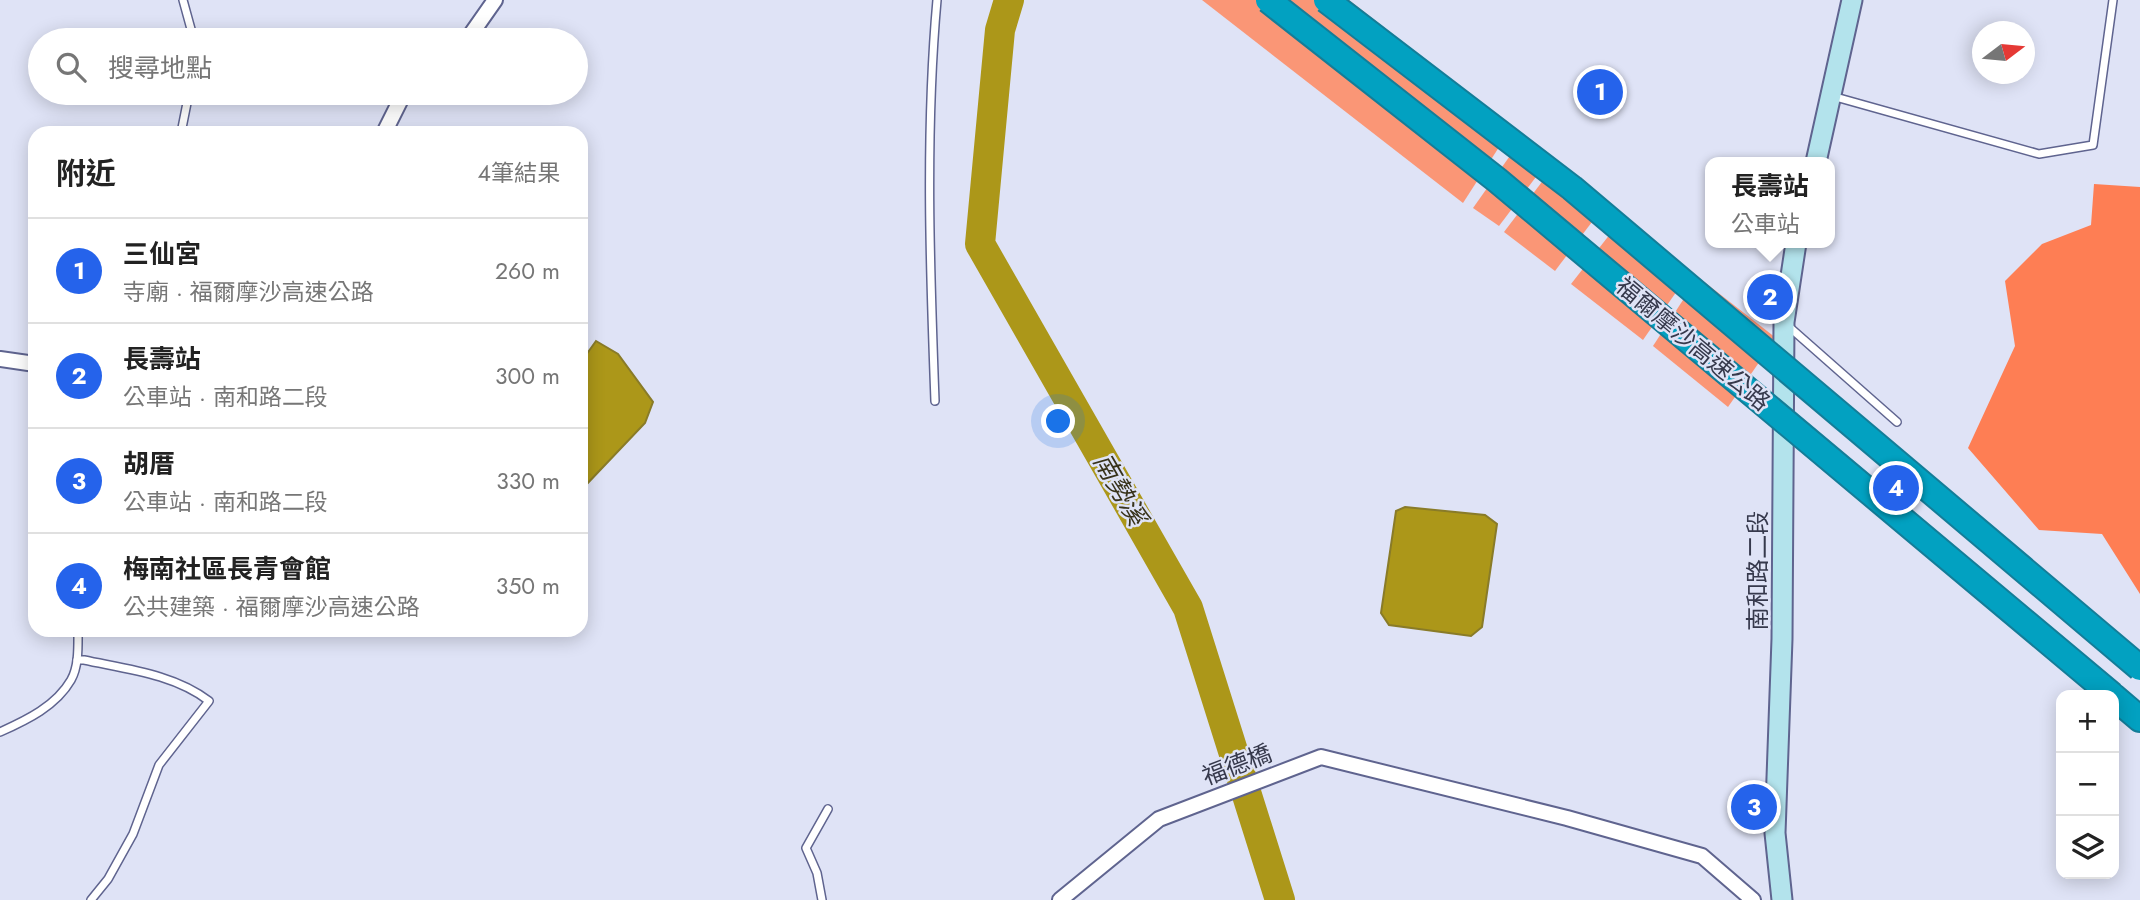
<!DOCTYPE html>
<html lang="zh-TW">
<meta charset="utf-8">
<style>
:root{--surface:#fff;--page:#f6f6f6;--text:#222;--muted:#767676;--line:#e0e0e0;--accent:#2563eb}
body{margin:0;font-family:Jost,"Noto Sans TC",sans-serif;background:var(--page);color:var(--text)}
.controls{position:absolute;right:21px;bottom:21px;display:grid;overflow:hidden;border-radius:14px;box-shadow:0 4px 18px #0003}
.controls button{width:63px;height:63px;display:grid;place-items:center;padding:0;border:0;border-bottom:2px solid var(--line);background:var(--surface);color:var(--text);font:35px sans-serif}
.compass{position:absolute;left:1972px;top:21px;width:63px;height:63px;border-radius:50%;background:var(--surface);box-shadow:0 4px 18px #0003;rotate:74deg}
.you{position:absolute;left:1059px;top:422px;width:24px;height:24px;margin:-18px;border:5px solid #fff;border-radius:50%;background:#1a73e8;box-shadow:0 0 0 10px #1a73e833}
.badge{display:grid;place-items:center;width:46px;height:46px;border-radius:50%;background:var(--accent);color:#fff;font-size:23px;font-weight:700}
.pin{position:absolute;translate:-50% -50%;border:4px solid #fff;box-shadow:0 2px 7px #0006}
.popup{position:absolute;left:1705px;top:157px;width:130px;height:91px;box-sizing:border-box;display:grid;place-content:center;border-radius:14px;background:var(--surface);filter:drop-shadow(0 2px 5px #0005);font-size:23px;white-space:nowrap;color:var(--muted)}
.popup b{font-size:26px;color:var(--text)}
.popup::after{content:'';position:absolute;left:50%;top:100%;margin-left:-14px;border:14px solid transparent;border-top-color:var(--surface)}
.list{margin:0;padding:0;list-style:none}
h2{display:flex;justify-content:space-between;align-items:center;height:91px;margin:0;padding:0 28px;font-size:30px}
h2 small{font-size:23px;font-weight:400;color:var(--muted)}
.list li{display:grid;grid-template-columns:46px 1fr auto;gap:21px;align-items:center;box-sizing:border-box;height:105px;padding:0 28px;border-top:2px solid var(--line)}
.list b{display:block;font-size:26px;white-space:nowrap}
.list p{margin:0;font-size:23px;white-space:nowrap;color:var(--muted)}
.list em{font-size:23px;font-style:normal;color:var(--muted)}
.icon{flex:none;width:38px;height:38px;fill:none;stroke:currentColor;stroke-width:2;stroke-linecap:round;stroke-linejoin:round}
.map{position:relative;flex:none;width:2140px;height:900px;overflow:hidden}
.search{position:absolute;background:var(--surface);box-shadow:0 4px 18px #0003;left:28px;top:28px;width:560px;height:77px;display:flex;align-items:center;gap:18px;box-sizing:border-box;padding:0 24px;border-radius:38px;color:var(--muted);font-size:26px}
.panel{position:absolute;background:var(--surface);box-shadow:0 4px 18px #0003;left:28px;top:126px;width:560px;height:511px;border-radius:21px}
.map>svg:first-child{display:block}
.green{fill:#fa9676}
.forest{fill:#fe7e54}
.water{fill:#ac9719;stroke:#897b28;stroke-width:2}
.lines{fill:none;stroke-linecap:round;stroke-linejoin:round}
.river{stroke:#ac9719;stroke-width:30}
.building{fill:#c5ccfc;stroke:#878db9;stroke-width:2}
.service-casing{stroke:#5f648f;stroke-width:10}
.minor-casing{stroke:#5f648f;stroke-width:18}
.secondary-casing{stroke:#5f648f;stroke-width:23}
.motorway-casing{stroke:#147d98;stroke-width:28}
.service{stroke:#fff;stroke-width:7}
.minor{stroke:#fff;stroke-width:14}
.secondary{stroke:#b3e3ec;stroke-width:19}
.motorway{stroke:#02a1c1;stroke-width:24}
.motorway-bridge-casing{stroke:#147d98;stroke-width:28;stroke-linecap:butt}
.motorway-bridge{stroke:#02a1c1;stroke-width:24}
.labels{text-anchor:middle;stroke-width:5;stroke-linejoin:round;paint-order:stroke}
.street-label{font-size:24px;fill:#36394c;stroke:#dfe3f6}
.water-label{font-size:26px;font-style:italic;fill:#38331b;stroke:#dfe3f6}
</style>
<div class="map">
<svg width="2140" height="900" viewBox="0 0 2140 900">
<rect width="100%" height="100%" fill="#dfe3f6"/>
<g class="green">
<polygon points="1202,0 1349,0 1512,127 1463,203"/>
<polygon points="1524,136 1551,157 1499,226 1473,208"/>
<polygon points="1557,162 1607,202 1555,271 1504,232"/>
<polygon points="1621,220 1690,272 1643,340 1571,284"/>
<polygon points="1698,277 1776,338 1728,407 1653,346"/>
</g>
<polygon class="forest" points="2094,184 2140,187 2140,594 2102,534 2039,530 1968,448 2015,346 2005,281 2042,244 2091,225"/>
<g class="water">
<polygon points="596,341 618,354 653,402 645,423 584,487 581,486 581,362"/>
<polygon points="1405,507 1485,515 1497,524 1482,627 1471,636 1389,625 1381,613 1396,511"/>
</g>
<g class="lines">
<polyline class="river" points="1009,0 1000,30 980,244 1188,608 1280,900"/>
</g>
<polygon class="building" points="1895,467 1916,483 1897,508 1876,492"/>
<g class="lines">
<defs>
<g id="service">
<polyline points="183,0 194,40"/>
<polyline points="1832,96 2039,154 2093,145 2113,0"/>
<polyline points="181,133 189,93"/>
<polyline points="1787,325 1897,422"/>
<path d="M935,401C930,268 925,133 937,0"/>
<path d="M77,660H84C126,669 174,674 209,701L159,765L133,834L108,879L91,900"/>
<path d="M0,732C27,720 56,706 71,680C79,666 78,646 78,630"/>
<polyline points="822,900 817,873 806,848 828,809"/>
</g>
<g id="minor">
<polyline points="467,40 495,0"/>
<polyline points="384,133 404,93"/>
<polyline points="0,359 35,364"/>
<polyline points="1060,900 1159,819 1321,757 1567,818 1702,856 1753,900"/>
</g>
<g id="secondary">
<polyline points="1816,162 1852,0"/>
<polyline points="1782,900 1775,833 1782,639 1784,322 1796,243"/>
</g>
<polyline id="motorway" points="2114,697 2140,719"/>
</defs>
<use href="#service" class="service-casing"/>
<use href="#minor" class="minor-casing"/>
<use href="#secondary" class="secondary-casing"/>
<use href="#motorway" class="motorway-casing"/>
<use href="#service" class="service"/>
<use href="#minor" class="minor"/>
<use href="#secondary" class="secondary"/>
<use href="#motorway" class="motorway"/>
<defs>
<g id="motorway-bridge">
<polyline points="1268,0 1497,180 2112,695"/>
<polyline points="1326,0 1572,188 2140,668"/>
</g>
</defs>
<use href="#motorway-bridge" class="motorway-bridge-casing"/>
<use href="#motorway-bridge" class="motorway-bridge"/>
</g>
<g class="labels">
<g class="street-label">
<text transform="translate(1693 344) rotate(40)" y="8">福爾摩沙高速公路</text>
<text transform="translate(1758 571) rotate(-90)" y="8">南和路二段</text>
<text transform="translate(1237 765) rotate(-21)" y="8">福德橋</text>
</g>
<g class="water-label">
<text transform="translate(1120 489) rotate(60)" y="9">南勢溪</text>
</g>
</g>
</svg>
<div class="controls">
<button>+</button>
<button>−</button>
<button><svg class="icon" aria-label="layers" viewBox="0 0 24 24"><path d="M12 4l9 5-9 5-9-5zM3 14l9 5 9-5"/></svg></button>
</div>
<svg class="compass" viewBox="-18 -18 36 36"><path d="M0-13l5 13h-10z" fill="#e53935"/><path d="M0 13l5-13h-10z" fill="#767676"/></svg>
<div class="you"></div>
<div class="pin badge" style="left:1600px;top:92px">1</div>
<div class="pin badge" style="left:1770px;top:297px">2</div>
<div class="popup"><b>長壽站</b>公車站</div>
<div class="pin badge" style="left:1754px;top:807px">3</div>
<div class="pin badge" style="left:1896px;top:488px">4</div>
<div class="search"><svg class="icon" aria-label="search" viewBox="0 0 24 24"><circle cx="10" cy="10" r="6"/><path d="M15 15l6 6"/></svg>搜尋地點</div>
<section class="panel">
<h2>附近<small>4筆結果</small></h2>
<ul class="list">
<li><span class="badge">1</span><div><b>三仙宮</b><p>寺廟 · 福爾摩沙高速公路</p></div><em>260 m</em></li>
<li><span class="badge">2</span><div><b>長壽站</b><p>公車站 · 南和路二段</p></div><em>300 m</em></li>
<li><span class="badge">3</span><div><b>胡厝</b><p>公車站 · 南和路二段</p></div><em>330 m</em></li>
<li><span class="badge">4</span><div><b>梅南社區長青會館</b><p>公共建築 · 福爾摩沙高速公路</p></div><em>350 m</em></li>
</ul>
</section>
</div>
